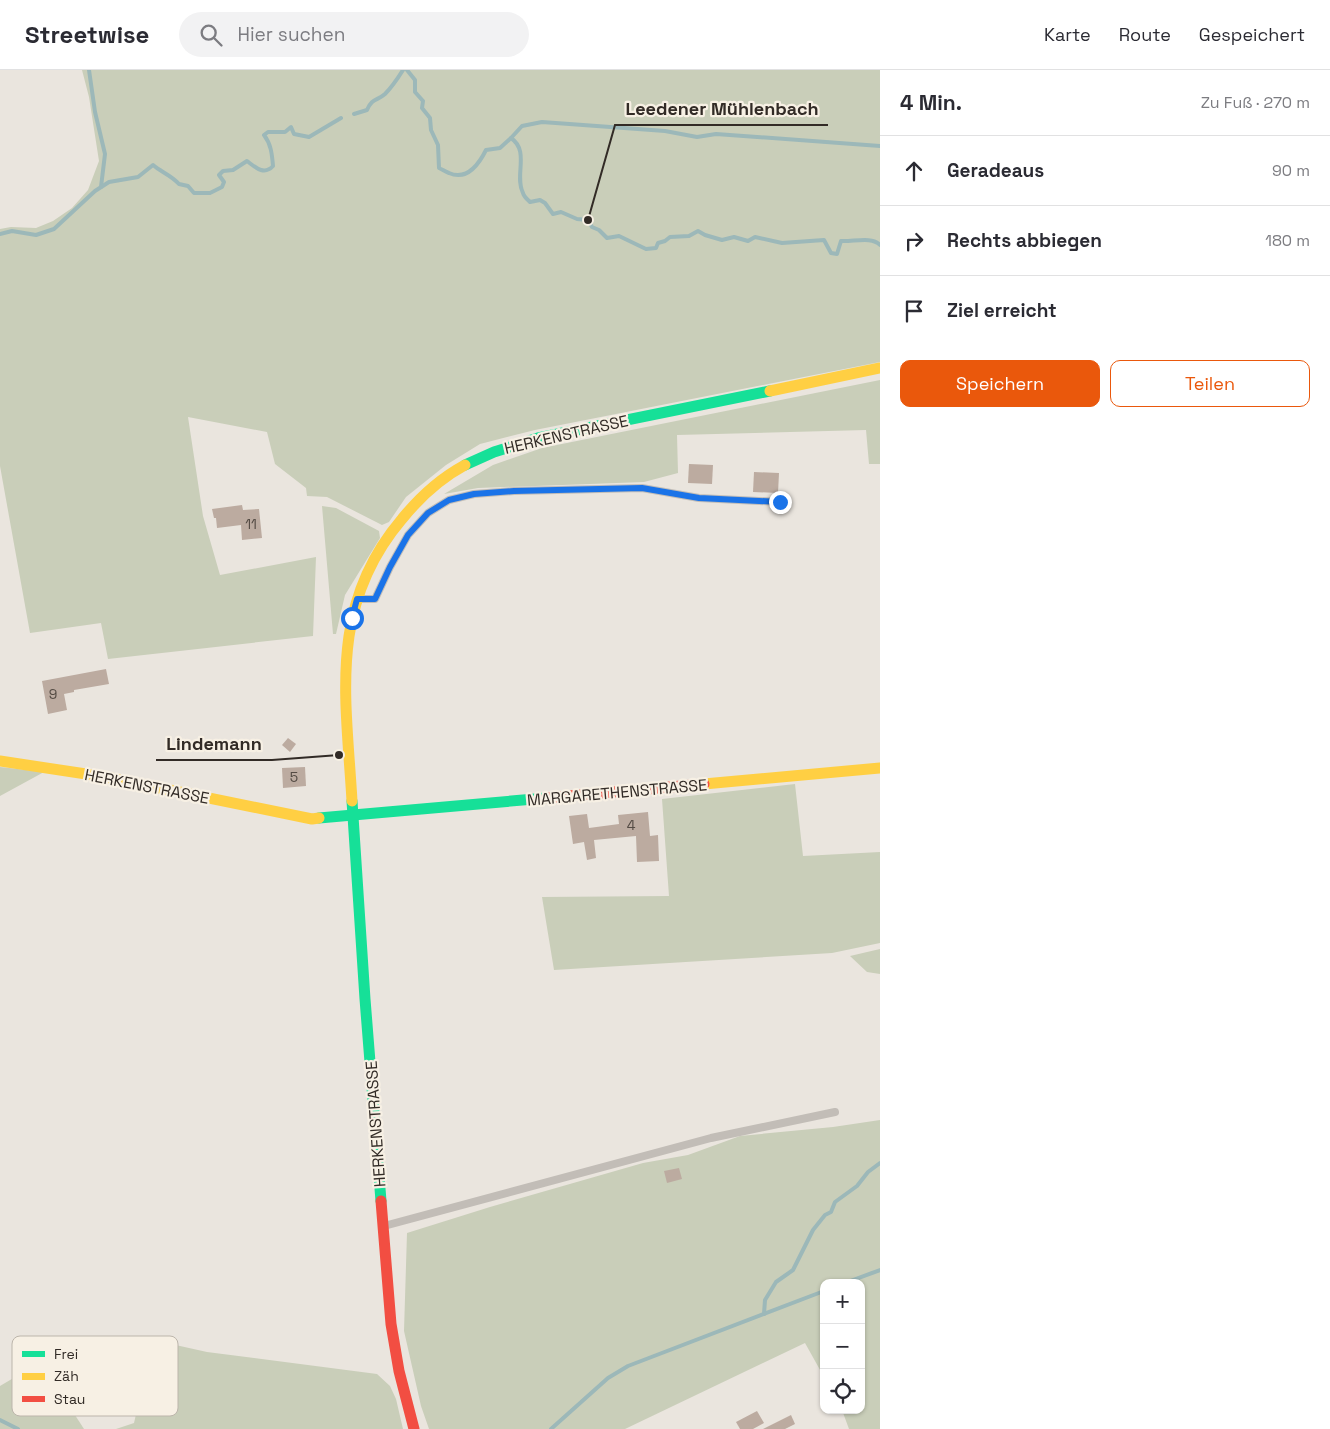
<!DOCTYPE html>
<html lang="de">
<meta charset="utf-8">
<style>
:root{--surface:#fff;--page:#f2f2f3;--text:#2b2b33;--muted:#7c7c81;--line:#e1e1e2;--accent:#ea580c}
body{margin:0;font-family:"Space Grotesk",sans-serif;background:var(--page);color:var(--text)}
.controls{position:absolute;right:15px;bottom:15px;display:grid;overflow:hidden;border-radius:10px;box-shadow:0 1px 4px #0004}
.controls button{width:45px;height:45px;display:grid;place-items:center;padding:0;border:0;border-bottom:1px solid var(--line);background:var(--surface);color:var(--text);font:25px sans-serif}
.stop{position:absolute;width:15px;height:15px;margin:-11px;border:4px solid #1a73e8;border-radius:50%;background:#fff}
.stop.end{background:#1a73e8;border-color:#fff;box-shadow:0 1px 5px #0008}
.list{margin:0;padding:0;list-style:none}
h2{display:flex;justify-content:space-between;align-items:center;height:65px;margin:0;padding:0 20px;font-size:21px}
h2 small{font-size:16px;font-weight:400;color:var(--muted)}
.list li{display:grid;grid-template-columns:32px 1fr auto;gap:15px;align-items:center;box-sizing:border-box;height:70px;padding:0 20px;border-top:1px solid var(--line)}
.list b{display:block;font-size:19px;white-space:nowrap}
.list em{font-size:16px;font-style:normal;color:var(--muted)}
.actions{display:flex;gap:10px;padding:15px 20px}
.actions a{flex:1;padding:11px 0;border:1px solid var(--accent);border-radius:10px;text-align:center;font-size:18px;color:var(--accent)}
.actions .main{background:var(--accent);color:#fff}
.icon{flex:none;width:28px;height:28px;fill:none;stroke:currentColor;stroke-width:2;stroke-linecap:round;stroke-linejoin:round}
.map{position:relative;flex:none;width:880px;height:1359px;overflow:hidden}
header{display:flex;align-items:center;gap:30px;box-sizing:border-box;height:70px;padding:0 25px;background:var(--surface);border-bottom:1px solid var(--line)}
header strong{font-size:24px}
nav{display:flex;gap:28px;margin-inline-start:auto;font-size:18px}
.search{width:350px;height:45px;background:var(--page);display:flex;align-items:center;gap:12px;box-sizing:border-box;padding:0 18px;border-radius:28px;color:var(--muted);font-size:19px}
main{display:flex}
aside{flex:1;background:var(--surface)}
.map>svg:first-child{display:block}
.green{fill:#c9ceb9}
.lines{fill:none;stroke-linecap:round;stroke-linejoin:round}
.stream{stroke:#9cb8b9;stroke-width:4}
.building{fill:#bcaba0}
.lane{stroke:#c2bdb7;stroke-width:8}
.fast{stroke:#16e098;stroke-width:11}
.slow{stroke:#ffcf43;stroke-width:11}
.jam{stroke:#f24e42;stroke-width:11}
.route{stroke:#1a73e8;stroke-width:6}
.labels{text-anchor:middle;stroke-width:4.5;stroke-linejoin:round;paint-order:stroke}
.number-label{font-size:14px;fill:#544b44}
.street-label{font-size:16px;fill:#322b26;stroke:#f7f0e4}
.key{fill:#f7f0e4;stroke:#bcb5ab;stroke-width:1}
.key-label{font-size:14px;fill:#322b26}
.leader{fill:none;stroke:#322b26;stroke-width:2}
.callout-dot{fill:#322b26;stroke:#f7f0e4;stroke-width:2}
.callout-label{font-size:18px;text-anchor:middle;font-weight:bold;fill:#322b26;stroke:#f7f0e4;stroke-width:4.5;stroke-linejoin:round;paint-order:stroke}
</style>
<header>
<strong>Streetwise</strong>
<div class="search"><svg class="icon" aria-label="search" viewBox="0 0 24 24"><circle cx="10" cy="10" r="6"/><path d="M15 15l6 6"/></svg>Hier suchen</div>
<nav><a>Karte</a><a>Route</a><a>Gespeichert</a></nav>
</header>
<main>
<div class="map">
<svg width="880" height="1359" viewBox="0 0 880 1359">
<rect width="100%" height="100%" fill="#eae5de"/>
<g class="green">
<polygon points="82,0 880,0 880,292 535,360 480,374 446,395 406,427 389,452 382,455 327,427 307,426 306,418 275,394 267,362 188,347 203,446 220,505 316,487 313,566 108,589 101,553 30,563 0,396 0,159 11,157 36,158 53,151 72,138 88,120 99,91 89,27"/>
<polygon points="880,310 880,394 869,394 866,360 677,365 678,403 644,412 478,418 444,424 493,395 542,378"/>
<polygon points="322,436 336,438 379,461 380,468 345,525 336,564 333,564"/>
<polygon points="0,697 44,702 0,726"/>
<polygon points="795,714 803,786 880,782 880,873 832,883 554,900 542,827 669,826 662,729"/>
<polygon points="880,879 880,904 867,902 850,886"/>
<polygon points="880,1050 880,1359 849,1359 842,1340 861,1340 861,1213 824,1213 824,1307 805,1273 625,1359 429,1359 421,1336 404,1261 407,1163 490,1137 643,1093 688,1085 740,1066 833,1057"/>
<polygon points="153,1270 207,1282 377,1304 390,1316 396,1329 403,1359 116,1359 134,1353"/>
<polygon points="22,1303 62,1325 84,1359 0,1359 0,1316"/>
</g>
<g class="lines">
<g class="stream">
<polyline points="89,0 95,42 105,84 101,117"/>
<path d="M407,0L415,10V22L423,31L422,38L430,48L431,60L438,75L439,98C443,100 446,102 449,103C467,111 479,94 486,80L500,78L511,68C530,81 514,106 523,123C524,127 528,130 530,132L540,130L545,133L553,144L561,142L577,149L588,150L592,157L599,160L607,168L619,166L646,179L656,178L658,173L665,171L670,167L689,166L698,161L705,165L722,170L734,167L748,171L755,167L782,173L824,170L831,183L837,184L841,171C853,172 872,166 880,175"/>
<path d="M354,44L367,40C372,28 377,31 385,24C392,17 398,8 403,0"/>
<polyline points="511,68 522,56 542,52 665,61 697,67 716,64 880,76"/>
<path d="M0,164L12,161L36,165L54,159L95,121L109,112L138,107L153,95C161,102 171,105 179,114L188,116L194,123H210L222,117L224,112L219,105L223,101L233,100L247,91C255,97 264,106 273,96C272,84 271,74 264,65L268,62H285L291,57L294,64L309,67L341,48"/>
<polyline points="845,1213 880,1200"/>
<polyline points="764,1244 765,1230 776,1212 793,1200 813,1160 825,1145 831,1142 835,1132 857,1116 868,1102 880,1093"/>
<polyline points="0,1350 18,1359"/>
<polyline points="551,1359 608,1308 628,1296 824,1221"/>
</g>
</g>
<g class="building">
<polygon points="689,394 713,395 712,414 688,413"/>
<polygon points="754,402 779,403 778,423 753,422"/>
<polygon points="242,435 243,440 259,439 262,468 242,470 241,455 217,458 216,448 214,448 212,439"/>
<polygon points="106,599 109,614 74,620 74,622 64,624 67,640 48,644 42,611"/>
<polygon points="288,668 296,674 290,682 282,675"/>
<polygon points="305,697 306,716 283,718 282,698"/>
<polygon points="648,742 650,766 658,765 659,791 637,792 636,766 594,770 596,788 587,790 584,772 573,774 569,746 587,744 589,758 619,754 618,745"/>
<polygon points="679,1098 682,1109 667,1113 664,1101"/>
<polygon points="757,1341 764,1353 753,1359 740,1359 736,1352"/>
<polygon points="791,1345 795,1354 785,1359 763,1359"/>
</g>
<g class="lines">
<g class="lane">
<polyline points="359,529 375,529 390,497 408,465 428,443 449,430 474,424 514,421 642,418 699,428 780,432"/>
<polyline points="384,1156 711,1068 835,1042"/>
</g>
<g class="fast">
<polyline points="465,395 494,382 538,368 770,321"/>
<polyline points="352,731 365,929 381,1131"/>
<polyline points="319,748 546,728"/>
</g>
<g class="slow">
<polyline points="770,321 880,298"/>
<polyline points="0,691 106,707 312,749 319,748"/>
<polyline points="704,714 880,698"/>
<path d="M352,731C346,627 328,536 402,449C419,428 441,408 465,395"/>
</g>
<g class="jam">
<polyline points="546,728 704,714"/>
<polyline points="381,1131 391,1254 399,1301 414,1359"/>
</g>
</g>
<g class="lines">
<polyline class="route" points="352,548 357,529 375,529 390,497 408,465 428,443 449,430 474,424 514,421 642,418 699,428 780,432"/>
</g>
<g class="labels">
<g class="number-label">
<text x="251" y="459">11</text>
<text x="53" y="629">9</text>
<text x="294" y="712">5</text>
<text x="631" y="760">4</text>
</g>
<g class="street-label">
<text transform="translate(566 364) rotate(-13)" y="6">HERKENSTRASSE</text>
<text transform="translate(147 716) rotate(11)" y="6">HERKENSTRASSE</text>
<text transform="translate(617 722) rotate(-5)" y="6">MARGARETHENSTRASSE</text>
<text transform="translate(375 1054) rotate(-94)" y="6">HERKENSTRASSE</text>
</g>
</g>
<rect x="12" y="1266" width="166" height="80" rx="8" class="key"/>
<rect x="22" y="1281" width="23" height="6" fill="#16e098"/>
<rect x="22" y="1303" width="23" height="7" fill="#ffcf43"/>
<rect x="22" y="1326" width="23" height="6" fill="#f24e42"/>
<g class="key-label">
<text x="54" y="1289">Frei</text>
<text x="54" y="1311">Zäh</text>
<text x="54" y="1334">Stau</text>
</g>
<path class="leader" d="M588 150L615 55H828M339 685L272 690H156"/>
<g class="callout-dot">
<circle cx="588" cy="150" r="5"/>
<circle cx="339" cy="685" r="5"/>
</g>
<g class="callout-label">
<text x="722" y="45">Leedener Mühlenbach</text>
<text x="214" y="680">Lindemann</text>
</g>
</svg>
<div class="controls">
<button>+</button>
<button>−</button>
<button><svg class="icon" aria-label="locate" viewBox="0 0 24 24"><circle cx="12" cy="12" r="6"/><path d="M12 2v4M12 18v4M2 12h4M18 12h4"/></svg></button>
</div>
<div class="stop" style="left:352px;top:548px"></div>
<div class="stop end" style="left:780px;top:432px"></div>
</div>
<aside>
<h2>4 Min.<small>Zu Fuß · 270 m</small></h2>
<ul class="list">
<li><svg class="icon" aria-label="ahead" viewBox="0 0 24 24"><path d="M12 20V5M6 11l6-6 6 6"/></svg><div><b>Geradeaus</b></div><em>90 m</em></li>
<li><svg class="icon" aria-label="right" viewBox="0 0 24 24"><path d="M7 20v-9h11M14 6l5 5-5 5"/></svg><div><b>Rechts abbiegen</b></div><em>180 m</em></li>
<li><svg class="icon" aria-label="arrive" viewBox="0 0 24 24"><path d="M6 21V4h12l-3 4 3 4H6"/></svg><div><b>Ziel erreicht</b></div></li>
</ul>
<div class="actions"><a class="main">Speichern</a><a>Teilen</a></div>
</aside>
</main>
